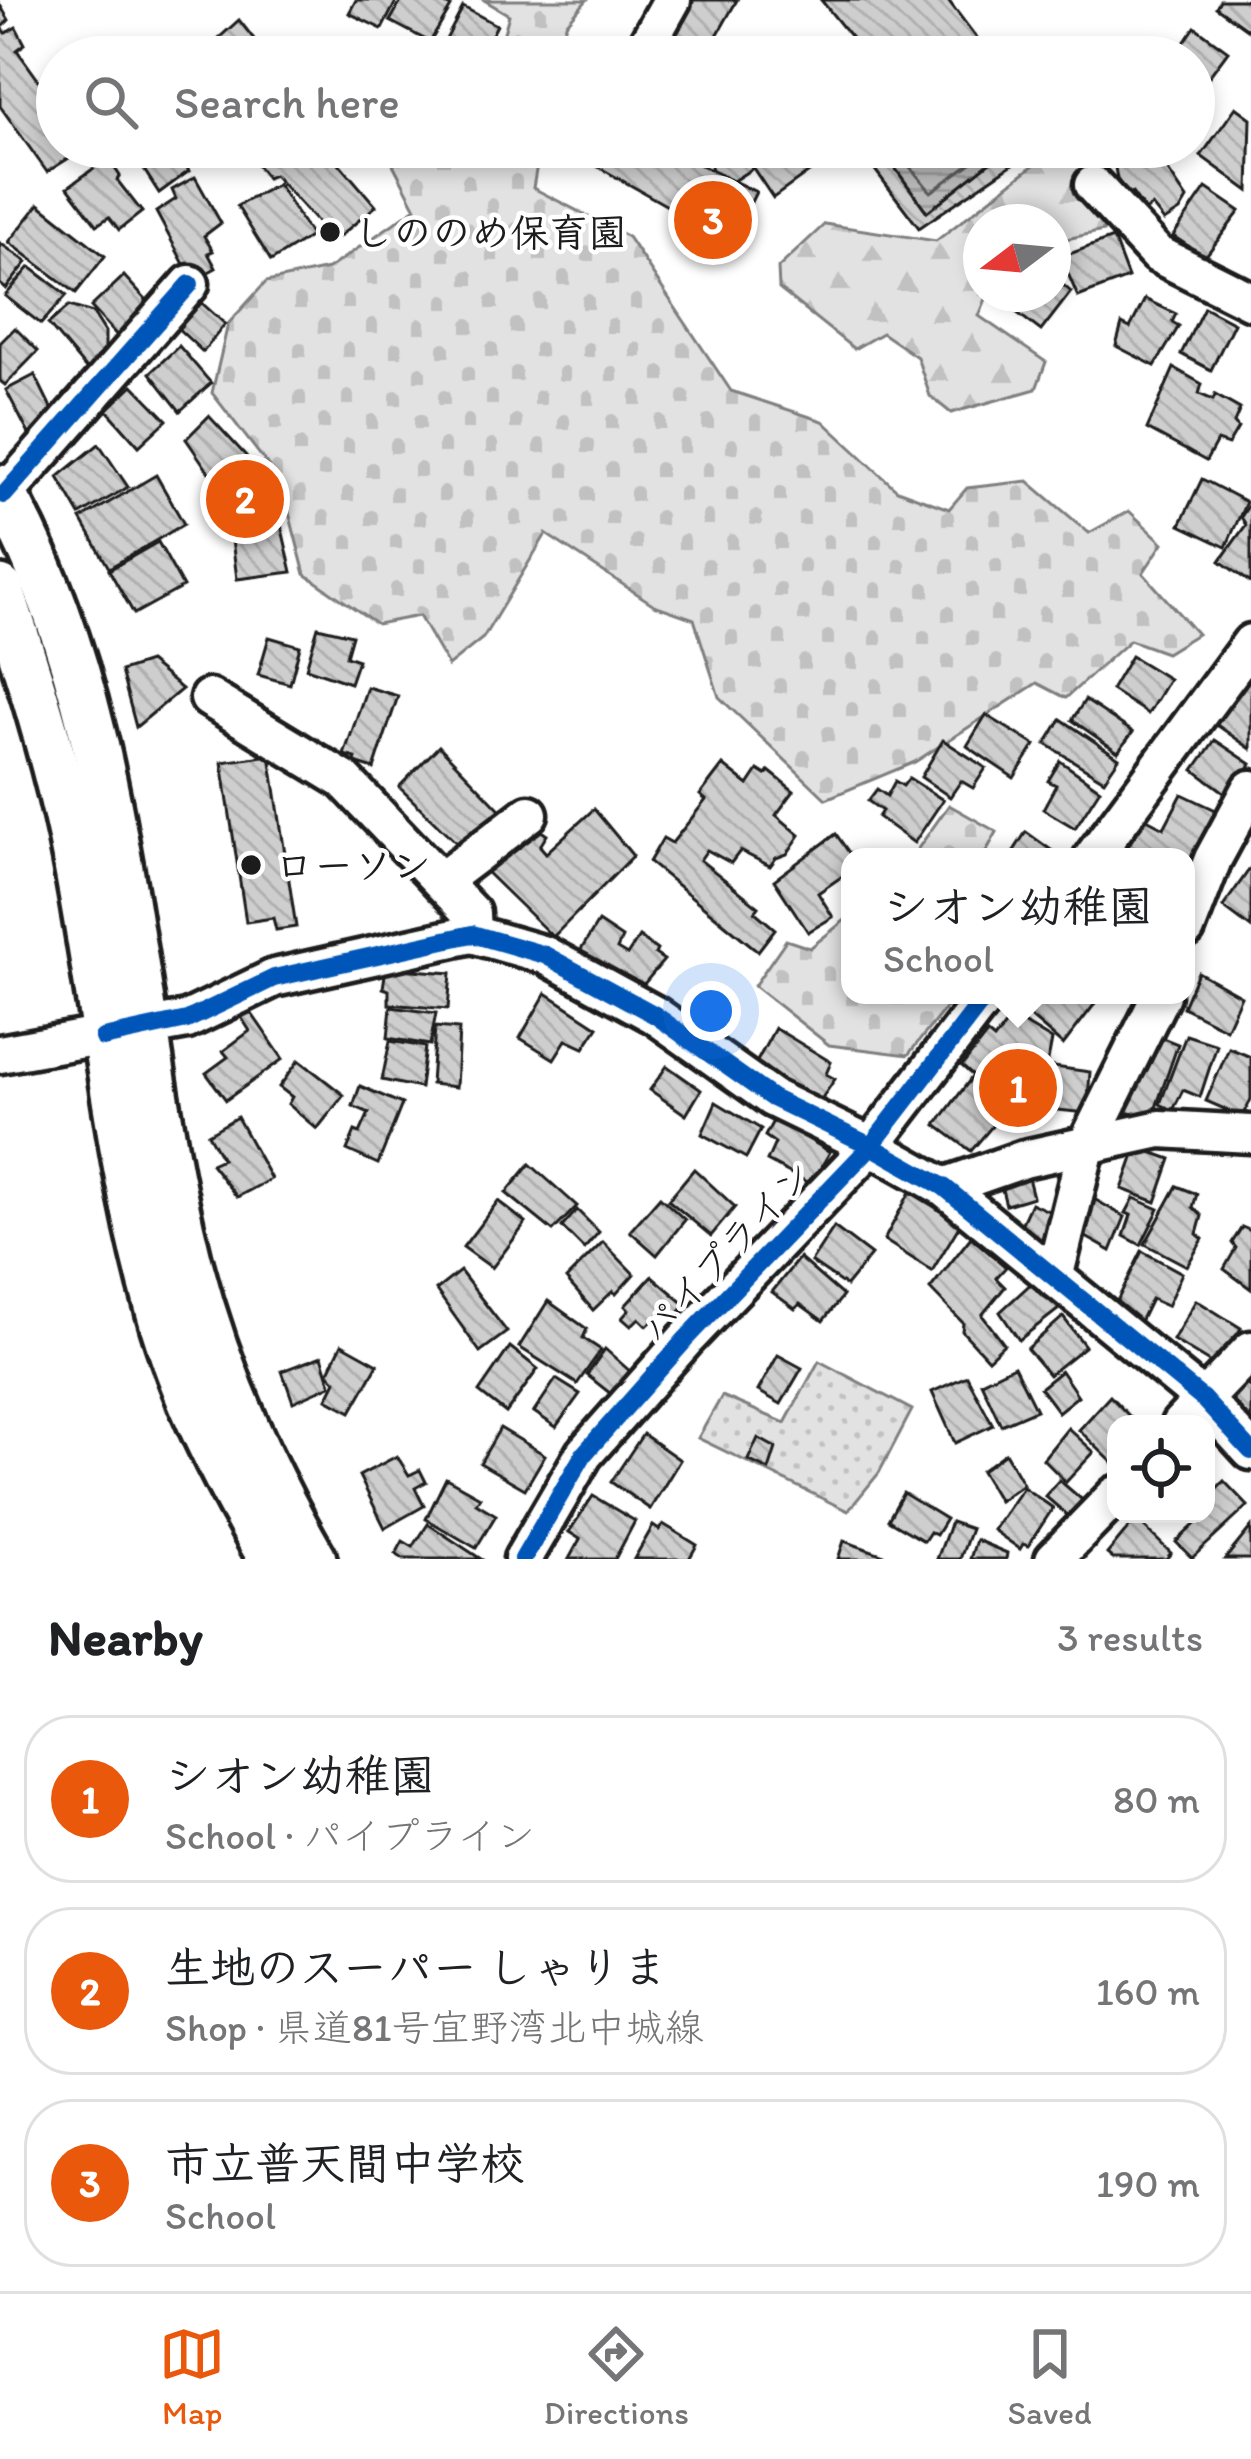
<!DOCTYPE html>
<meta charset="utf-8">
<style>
:root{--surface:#fff;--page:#f6f6f6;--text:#202124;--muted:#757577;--line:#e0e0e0;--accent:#ea580c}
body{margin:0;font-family:Itim,"Klee One",sans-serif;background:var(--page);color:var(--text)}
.controls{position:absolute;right:36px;bottom:36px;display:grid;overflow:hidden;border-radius:24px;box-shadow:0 6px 18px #0003}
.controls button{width:108px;height:108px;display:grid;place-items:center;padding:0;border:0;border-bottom:3px solid var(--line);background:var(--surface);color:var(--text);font:60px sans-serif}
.compass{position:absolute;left:963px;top:204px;width:108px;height:108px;border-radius:50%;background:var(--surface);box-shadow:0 6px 18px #0003;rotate:254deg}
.you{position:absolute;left:711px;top:1011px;width:42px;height:42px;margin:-30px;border:9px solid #fff;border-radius:50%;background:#1a73e8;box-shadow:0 0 0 18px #1a73e833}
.badge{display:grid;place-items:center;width:78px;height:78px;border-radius:50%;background:var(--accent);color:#fff;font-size:39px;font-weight:700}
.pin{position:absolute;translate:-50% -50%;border:6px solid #fff;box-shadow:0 3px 12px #0006}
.popup{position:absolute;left:841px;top:848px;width:354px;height:156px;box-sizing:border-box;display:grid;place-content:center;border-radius:24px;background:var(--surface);filter:drop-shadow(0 3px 9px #0005);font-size:39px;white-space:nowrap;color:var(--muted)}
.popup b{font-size:45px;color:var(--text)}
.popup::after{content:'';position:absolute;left:50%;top:100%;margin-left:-24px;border:24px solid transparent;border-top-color:var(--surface)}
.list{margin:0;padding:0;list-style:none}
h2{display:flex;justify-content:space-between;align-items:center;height:156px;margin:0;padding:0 48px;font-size:51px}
h2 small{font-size:39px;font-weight:400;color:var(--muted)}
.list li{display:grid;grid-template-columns:78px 1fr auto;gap:36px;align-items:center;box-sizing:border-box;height:168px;margin:0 24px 24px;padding:0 24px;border:3px solid var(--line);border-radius:48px}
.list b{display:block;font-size:45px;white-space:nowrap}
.list p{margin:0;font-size:39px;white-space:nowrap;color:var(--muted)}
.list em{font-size:39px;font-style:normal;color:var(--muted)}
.icon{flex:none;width:66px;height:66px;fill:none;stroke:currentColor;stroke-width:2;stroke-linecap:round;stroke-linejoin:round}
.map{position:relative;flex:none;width:1251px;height:1559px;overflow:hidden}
.search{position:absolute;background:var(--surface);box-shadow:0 6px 18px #0003;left:36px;right:36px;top:36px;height:132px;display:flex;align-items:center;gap:30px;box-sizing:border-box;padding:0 42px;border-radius:66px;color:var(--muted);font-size:45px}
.sheet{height:732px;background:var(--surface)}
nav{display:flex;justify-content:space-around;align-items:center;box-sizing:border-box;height:168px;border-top:3px solid var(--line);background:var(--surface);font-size:33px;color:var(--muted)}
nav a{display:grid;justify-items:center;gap:6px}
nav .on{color:var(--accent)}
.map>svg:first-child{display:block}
.forest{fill:url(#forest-firs);stroke:#7f7f7f;stroke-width:3}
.cemetery{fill:url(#cemetery-stones);stroke:#7f7f7f;stroke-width:3}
.park{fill:url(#park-dots);stroke:#7f7f7f;stroke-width:3}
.water{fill:url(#water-rules);stroke:#7a7a7a;stroke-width:3}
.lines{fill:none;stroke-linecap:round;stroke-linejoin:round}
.shore{stroke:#5a5a5a;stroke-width:3}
.building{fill:url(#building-back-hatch);stroke:#1c1c1c;stroke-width:3}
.minor-casing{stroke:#1c1c1c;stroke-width:45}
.major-casing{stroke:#1c1c1c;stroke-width:54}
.minor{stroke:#fff;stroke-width:36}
.major{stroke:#fff;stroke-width:45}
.cycleway-casing{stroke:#fff;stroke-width:26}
.cycleway{stroke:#0057b8;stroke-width:18}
.poi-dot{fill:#1c1c1c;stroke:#fff;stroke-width:4.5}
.labels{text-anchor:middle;stroke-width:9;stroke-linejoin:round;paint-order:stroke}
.poi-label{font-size:39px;font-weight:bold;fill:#1c1c1c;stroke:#fff;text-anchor:start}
.street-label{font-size:39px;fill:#1c1c1c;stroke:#fff}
</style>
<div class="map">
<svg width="1251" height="1559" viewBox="0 0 1251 1559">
<defs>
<pattern id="forest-firs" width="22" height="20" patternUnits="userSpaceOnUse" patternTransform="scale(3)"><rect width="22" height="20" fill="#e2e2e2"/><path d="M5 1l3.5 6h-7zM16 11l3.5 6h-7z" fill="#c1c1c1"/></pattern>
<pattern id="cemetery-stones" width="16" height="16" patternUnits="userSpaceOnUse" patternTransform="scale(3)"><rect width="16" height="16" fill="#e2e2e2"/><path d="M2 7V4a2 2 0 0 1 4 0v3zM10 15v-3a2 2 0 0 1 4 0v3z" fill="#c1c1c1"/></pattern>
<pattern id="park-dots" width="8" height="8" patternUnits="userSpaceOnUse" patternTransform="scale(3)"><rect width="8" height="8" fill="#e2e2e2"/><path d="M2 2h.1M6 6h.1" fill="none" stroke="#c1c1c1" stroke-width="1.8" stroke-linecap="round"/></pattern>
<pattern id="water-rules" width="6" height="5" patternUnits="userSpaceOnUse" patternTransform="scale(3)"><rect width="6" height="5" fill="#b8b8b8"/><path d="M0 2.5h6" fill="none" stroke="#9e9e9e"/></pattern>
<pattern id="building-back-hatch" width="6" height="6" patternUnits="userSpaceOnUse" patternTransform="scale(3)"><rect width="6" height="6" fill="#cecece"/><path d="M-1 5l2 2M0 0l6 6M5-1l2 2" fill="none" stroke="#b0b0b0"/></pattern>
</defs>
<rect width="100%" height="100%" fill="#fff"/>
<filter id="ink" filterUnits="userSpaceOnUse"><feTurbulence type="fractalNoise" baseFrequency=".00833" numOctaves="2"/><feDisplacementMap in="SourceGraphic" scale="24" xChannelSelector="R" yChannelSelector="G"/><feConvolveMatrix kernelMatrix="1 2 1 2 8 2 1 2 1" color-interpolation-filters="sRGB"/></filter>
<g filter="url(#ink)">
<polygon class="forest" points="1057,147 1079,147 1094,153 1103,231 1053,242 1053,222 981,222 981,294 988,294 979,316 1046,362 1036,389 951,413 930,396 917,357 882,333 854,349 779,289 778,268 825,224 936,241"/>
<g class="cemetery">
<polygon points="484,0 587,0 566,24 559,57 497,57 509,15"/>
<polygon points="384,147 540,147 533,188 628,237 731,391 823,421 897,490 949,509 967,488 1028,481 1089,533 1129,511 1163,543 1143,573 1197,634 1166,653 1130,640 1066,698 1037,683 915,762 826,799 719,697 694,619 654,605 546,534 483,638 448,666 419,616 377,624 305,574 281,482 212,393 228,324 266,282 328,269 416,208"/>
<polygon points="949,805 997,832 983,857 912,857"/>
<polygon points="850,916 850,995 956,995 908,1055 829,1045 754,986 786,940 810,948"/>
</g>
<polygon class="park" points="819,1361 912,1410 879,1473 848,1511 698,1438 722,1396 785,1423"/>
<polygon class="water" points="900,147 1009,147 1010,149 927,212 887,157"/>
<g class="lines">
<polyline class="shore" points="906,147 905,161 931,192 993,147"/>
</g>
<g class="building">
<polygon points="356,0 397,0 382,29 349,13"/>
<polygon points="402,0 437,0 451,7 430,42 390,21"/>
<polygon points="683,0 737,0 705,57 652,57"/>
<polygon points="821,0 948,0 982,45 963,57 908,57 905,53 899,57 867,57"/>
<polygon points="1220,0 1251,0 1251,32 1216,7"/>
<polygon points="0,5 9,20 2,27 6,33 16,27 25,44 17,50 57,106 57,147 74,147 77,153 47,172 0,106"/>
<polygon points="463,7 497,25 480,57 457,57 441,49"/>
<polygon points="239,20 268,57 234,57 219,38"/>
<polygon points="1195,27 1228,51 1202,86 1194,80 1194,57 1174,57"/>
<polygon points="1236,107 1251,118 1249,191 1201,156"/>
<polygon points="139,147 189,147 192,152 182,160 189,171 159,193 132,151"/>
<polygon points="243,147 325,147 376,206 334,241 274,175 267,178"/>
<polygon points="602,147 673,147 674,152 756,192 731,242 593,164"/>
<polygon points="725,147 739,147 753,168 733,181 713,171 708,160"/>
<polygon points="757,147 844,147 773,198 745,156"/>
<polygon points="873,147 900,147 887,157 927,212 1009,147 1029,147 1032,151 919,228 863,154"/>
<polygon points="1126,147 1152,147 1187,199 1180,211 1164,221 1152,206 1145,211 1132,193 1128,195 1117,179 1113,156"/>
<polygon points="108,158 120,176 117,180 142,212 119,230 109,217 97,225 68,187"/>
<polygon points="195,177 221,223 204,236 213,251 208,253 216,268 199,277 189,265 185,266 156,212 176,199 172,190"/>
<polygon points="278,184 311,236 271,261 237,206"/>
<polygon points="1206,188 1240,211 1205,257 1173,236"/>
<polygon points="39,204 105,256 76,293 9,242"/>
<polygon points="1113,238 1128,278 1078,297 1061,257"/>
<polygon points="0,243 27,262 6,289 0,284"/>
<polygon points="30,267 67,295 41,324 5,296"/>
<polygon points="124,276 154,309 121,340 91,307"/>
<polygon points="1053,276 1071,292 1041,331 1012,309 1023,294 1053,294"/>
<polygon points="194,296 225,324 203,352 171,322"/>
<polygon points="1145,299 1176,314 1172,322 1179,326 1155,366 1116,346 1122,324 1130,328"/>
<polygon points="69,306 93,313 105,332 105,353 91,375 48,324"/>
<polygon points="1204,307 1234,323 1211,370 1181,354"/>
<polygon points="15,328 38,351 5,385 0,381 0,343"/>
<polygon points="179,346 211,383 180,411 150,373"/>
<polygon points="1174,368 1202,384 1199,394 1213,400 1215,395 1240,409 1234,423 1238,428 1228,445 1217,441 1206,461 1147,429"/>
<polygon points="35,375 59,424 30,436 6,390"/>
<polygon points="133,385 167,420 139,446 107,410"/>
<polygon points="209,416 246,456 279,516 292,572 237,579 230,524 215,481 186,439"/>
<polygon points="99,444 128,487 80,515 58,477"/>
<polygon points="156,475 184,524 109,568 81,519"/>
<polygon points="1202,479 1246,502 1226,547 1180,525"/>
<polygon points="1251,501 1251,583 1220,561 1246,525 1241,517"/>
<polygon points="158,542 183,587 134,614 109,570"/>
<polygon points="318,627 352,635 346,656 358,660 350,683 306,668"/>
<polygon points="269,637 300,646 290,684 258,675"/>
<polygon points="1131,656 1169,679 1148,714 1111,690"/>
<polygon points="149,662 182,689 136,727 121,671"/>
<polygon points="1247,678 1251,680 1251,749 1214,723"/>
<polygon points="367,687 398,696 374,769 355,763 356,758 344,755"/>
<polygon points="1085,700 1133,732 1118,752 1072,720"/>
<polygon points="986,715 1035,745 1014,778 967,746"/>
<polygon points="1061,719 1119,758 1104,780 1046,744"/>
<polygon points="943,740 986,768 973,788 961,781 950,797 921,777"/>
<polygon points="1215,740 1251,764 1231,797 1194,770"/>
<polygon points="439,746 520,830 540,830 547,835 540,846 546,853 594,809 633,856 553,937 399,787"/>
<polygon points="270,755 296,927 276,930 273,918 246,922 222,762"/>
<polygon points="1060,761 1100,789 1075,828 1043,809 1056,785 1048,781"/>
<polygon points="723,765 748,785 758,770 766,775 769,771 794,791 776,815 800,835 787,854 776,858 770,866 740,851 731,863 707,850 700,860 759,907 755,912 775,929 758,951 649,862 663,838 672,843 706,800 700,795"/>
<polygon points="909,778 943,800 914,843 878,817 882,811 868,801 877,789 887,796 895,781 903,786"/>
<polygon points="1182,794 1224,814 1186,882 1186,857 1142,857 1127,849 1143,817 1164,828"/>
<polygon points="1026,832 1058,855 1056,857 1010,857"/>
<polygon points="836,834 852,857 850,871 818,893 833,917 808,932 774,880"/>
<polygon points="1251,867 1251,928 1223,907"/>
<polygon points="598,922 622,938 617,949 627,955 639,937 657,950 655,954 664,960 644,984 638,981 634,988 579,953"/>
<polygon points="386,968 451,973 448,1009 389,1004 389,990 383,988"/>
<polygon points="1198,972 1241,996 1226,1029 1183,1007"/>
<polygon points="546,993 598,1027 584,1048 566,1040 554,1059 520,1038"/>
<polygon points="1044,995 1099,995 1101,996 1063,1045 1028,1015"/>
<polygon points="391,1007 436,1013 430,1045 388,1038"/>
<polygon points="250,1011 283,1059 226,1100 206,1073 228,1057 223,1051 250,1031 241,1017"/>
<polygon points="1012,1016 1052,1040 1047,1066 1090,1072 1087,1113 1010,1105 971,1151 936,1125 973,1076 962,1066 987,1034 994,1040"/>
<polygon points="435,1027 459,1029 456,1087 431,1084"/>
<polygon points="775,1028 831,1062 826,1074 835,1079 820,1101 755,1065"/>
<polygon points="1150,1033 1178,1044 1151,1122 1122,1110"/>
<polygon points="1186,1035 1217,1045 1200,1097 1183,1090 1173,1110 1160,1104"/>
<polygon points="390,1041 425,1047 420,1088 382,1080"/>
<polygon points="1229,1048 1251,1057 1251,1099 1243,1117 1206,1101"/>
<polygon points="299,1060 344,1095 317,1129 288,1104 292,1097 279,1087"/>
<polygon points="667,1066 701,1090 686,1115 650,1090"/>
<polygon points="360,1086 402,1104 378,1164 347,1150 355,1131 360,1133 369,1113 353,1106"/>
<polygon points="716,1102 761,1129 746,1158 702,1134"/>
<polygon points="237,1117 271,1179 237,1197 211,1164 222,1159 208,1134"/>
<polygon points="774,1119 830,1152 811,1184 767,1161 775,1143 765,1136"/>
<polygon points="1137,1147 1171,1159 1156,1202 1122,1189"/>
<polygon points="530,1164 577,1206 553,1231 506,1193"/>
<polygon points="694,1169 735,1207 711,1236 668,1200"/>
<polygon points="1027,1174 1033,1197 1006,1205 1000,1182"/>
<polygon points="1177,1186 1197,1194 1193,1207 1202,1216 1197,1234 1203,1239 1187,1266 1145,1244"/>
<polygon points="910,1192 961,1223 932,1271 884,1240"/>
<polygon points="660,1197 685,1220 657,1255 630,1231"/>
<polygon points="1134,1198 1159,1209 1141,1245 1124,1236 1131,1215 1126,1213"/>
<polygon points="1094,1199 1125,1217 1111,1251 1077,1232"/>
<polygon points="498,1201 526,1223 492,1268 463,1247"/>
<polygon points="1031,1203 1057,1215 1044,1242 1019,1229"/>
<polygon points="577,1210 599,1232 584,1249 562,1227"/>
<polygon points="834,1227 871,1255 846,1286 811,1262"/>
<polygon points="1242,1227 1251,1231 1251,1289 1224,1269 1236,1248 1232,1243"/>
<polygon points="971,1237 1006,1267 996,1278 1005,1287 982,1315 1004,1344 988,1359 962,1331 963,1323 930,1289"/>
<polygon points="603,1242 634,1274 616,1294 613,1291 593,1310 566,1279"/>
<polygon points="1142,1251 1182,1273 1167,1306 1151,1299 1135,1332 1111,1313"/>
<polygon points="799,1258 843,1296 823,1321 800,1304 795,1309 772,1292"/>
<polygon points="460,1271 507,1332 480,1352 436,1290"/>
<polygon points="652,1276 686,1305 676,1316 666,1308 647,1326 639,1318 631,1326 622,1318 629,1310 625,1306"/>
<polygon points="1036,1279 1059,1309 1019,1340 1000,1312"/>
<polygon points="1196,1300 1241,1328 1219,1368 1173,1340"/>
<polygon points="548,1301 587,1329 583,1338 601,1350 577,1384 519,1347"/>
<polygon points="1063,1317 1085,1346 1049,1375 1027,1349"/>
<polygon points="342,1344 378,1364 351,1412 327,1399 336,1381 328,1373"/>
<polygon points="510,1347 538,1369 506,1413 479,1392"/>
<polygon points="605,1349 633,1374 616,1398 587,1375"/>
<polygon points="778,1355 802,1368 781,1404 758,1391"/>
<polygon points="322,1356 331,1385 293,1402 282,1371"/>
<polygon points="1014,1366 1036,1410 1001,1425 981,1382"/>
<polygon points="1061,1371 1078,1396 1058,1412 1040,1388"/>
<polygon points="967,1376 993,1425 955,1443 932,1392"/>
<polygon points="556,1379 580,1394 556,1427 534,1412"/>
<polygon points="1243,1381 1251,1388 1251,1430 1223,1403"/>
<polygon points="1110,1396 1137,1424 1116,1424 1116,1466 1079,1430"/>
<polygon points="500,1428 545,1455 525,1489 480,1463"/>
<polygon points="1068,1428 1094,1452 1066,1482 1043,1459"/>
<polygon points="643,1434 680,1460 650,1509 611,1482"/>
<polygon points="758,1438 776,1448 769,1470 748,1460"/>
<polygon points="1005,1453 1023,1484 999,1501 981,1471"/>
<polygon points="397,1456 409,1475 420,1470 426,1482 415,1488 424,1506 385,1528 359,1476"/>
<polygon points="446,1478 480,1497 476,1503 496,1515 476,1548 426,1519"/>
<polygon points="1059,1480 1087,1504 1073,1520 1045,1496"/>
<polygon points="1224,1481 1248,1506 1192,1558 1176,1542 1206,1514 1206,1499"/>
<polygon points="1023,1487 1053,1508 1028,1546 1023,1544 1020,1549 993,1530"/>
<polygon points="903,1493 946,1519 936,1535 930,1532 924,1541 888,1520"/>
<polygon points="593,1496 635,1521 615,1559 569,1559 580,1539 569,1532"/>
<polygon points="1136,1519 1171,1553 1166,1559 1113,1559 1107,1554"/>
<polygon points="951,1522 971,1529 960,1559 937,1559"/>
<polygon points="428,1524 481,1559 403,1559 396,1554 403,1541 413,1547"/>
<polygon points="663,1524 697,1545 689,1559 634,1559 653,1526 659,1530"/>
<polygon points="1251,1527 1251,1559 1225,1559"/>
<polygon points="976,1540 1007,1553 1006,1559 970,1559"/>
<polygon points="844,1541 884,1555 883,1559 838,1559"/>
</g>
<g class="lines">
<defs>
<g id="minor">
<polyline points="640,57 672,0"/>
<polyline points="1093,185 1157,254 1251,301"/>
<polyline points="4,495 190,284"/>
<polyline points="209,698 344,780 471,913 472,934"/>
<polyline points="1093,857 1251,643"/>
<polyline points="441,881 529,814"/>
<polyline points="1186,929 1213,859 1251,789"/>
<polyline points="0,1054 187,1020 274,978 472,934 545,955 655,1015 772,1098 871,1146 944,1187 1203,1399 1251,1451"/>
<polyline points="944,1187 1024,1159 1160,1129 1251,1134"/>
<polyline points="1054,1278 1087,1144 1161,995"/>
<polyline points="1180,1424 1251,1350"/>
<polyline points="523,1559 584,1454 685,1340 871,1146 987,995"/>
<polyline points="1054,1559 1116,1495"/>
</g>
<g id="major">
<path d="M0,488C125,708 126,987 181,1230C207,1346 253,1456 313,1559"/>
<path d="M0,589C28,670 53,751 71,835C104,993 115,1154 159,1310C183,1397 227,1482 272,1559"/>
</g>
</defs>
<use href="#minor" class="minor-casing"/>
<use href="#major" class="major-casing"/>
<use href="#minor" class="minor"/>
<use href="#major" class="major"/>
<defs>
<g id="cycleway">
<polyline points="4,495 190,284"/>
<polyline points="103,1038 187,1020 274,978 472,934 545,955 655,1015 772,1098 871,1146 944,1187 1203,1399 1251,1451"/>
<polyline points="523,1559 584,1454 685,1340 871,1146 987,995"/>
</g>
</defs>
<use href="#cycleway" class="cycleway-casing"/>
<use href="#cycleway" class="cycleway"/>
</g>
</g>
<g class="poi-dot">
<circle cx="330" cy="232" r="12"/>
<circle cx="251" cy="865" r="12"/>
</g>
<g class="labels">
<g class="poi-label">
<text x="354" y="246">しののめ保育園</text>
<text x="275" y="879">ローソン</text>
</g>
<g class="street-label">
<text transform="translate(726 1251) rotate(-47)" y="14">パイプライン</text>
</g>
</g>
</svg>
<div class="controls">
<button><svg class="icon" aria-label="locate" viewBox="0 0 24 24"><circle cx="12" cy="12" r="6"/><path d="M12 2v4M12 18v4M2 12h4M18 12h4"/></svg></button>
</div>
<svg class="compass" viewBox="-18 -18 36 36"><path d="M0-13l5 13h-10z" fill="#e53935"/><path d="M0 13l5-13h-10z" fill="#757577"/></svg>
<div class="you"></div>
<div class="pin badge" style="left:1018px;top:1088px">1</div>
<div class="popup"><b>シオン幼稚園</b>School</div>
<div class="pin badge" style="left:245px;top:499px">2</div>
<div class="pin badge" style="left:713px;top:220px">3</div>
<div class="search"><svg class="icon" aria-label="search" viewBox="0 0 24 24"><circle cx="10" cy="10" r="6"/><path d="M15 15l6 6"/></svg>Search here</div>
</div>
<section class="sheet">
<h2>Nearby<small>3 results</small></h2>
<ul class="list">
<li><span class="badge">1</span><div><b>シオン幼稚園</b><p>School · パイプライン</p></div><em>80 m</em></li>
<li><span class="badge">2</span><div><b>生地のスーパー しゃりま</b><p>Shop · 県道81号宜野湾北中城線</p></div><em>160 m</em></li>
<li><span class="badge">3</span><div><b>市立普天間中学校</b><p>School</p></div><em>190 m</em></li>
</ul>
</section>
<nav>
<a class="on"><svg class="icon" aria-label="map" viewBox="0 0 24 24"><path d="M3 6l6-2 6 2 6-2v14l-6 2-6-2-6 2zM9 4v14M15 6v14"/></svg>Map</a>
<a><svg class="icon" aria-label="directions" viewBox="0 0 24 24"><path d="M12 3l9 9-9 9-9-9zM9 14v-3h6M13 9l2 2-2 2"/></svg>Directions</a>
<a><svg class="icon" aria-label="saved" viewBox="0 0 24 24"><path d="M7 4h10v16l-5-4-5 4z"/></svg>Saved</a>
</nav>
